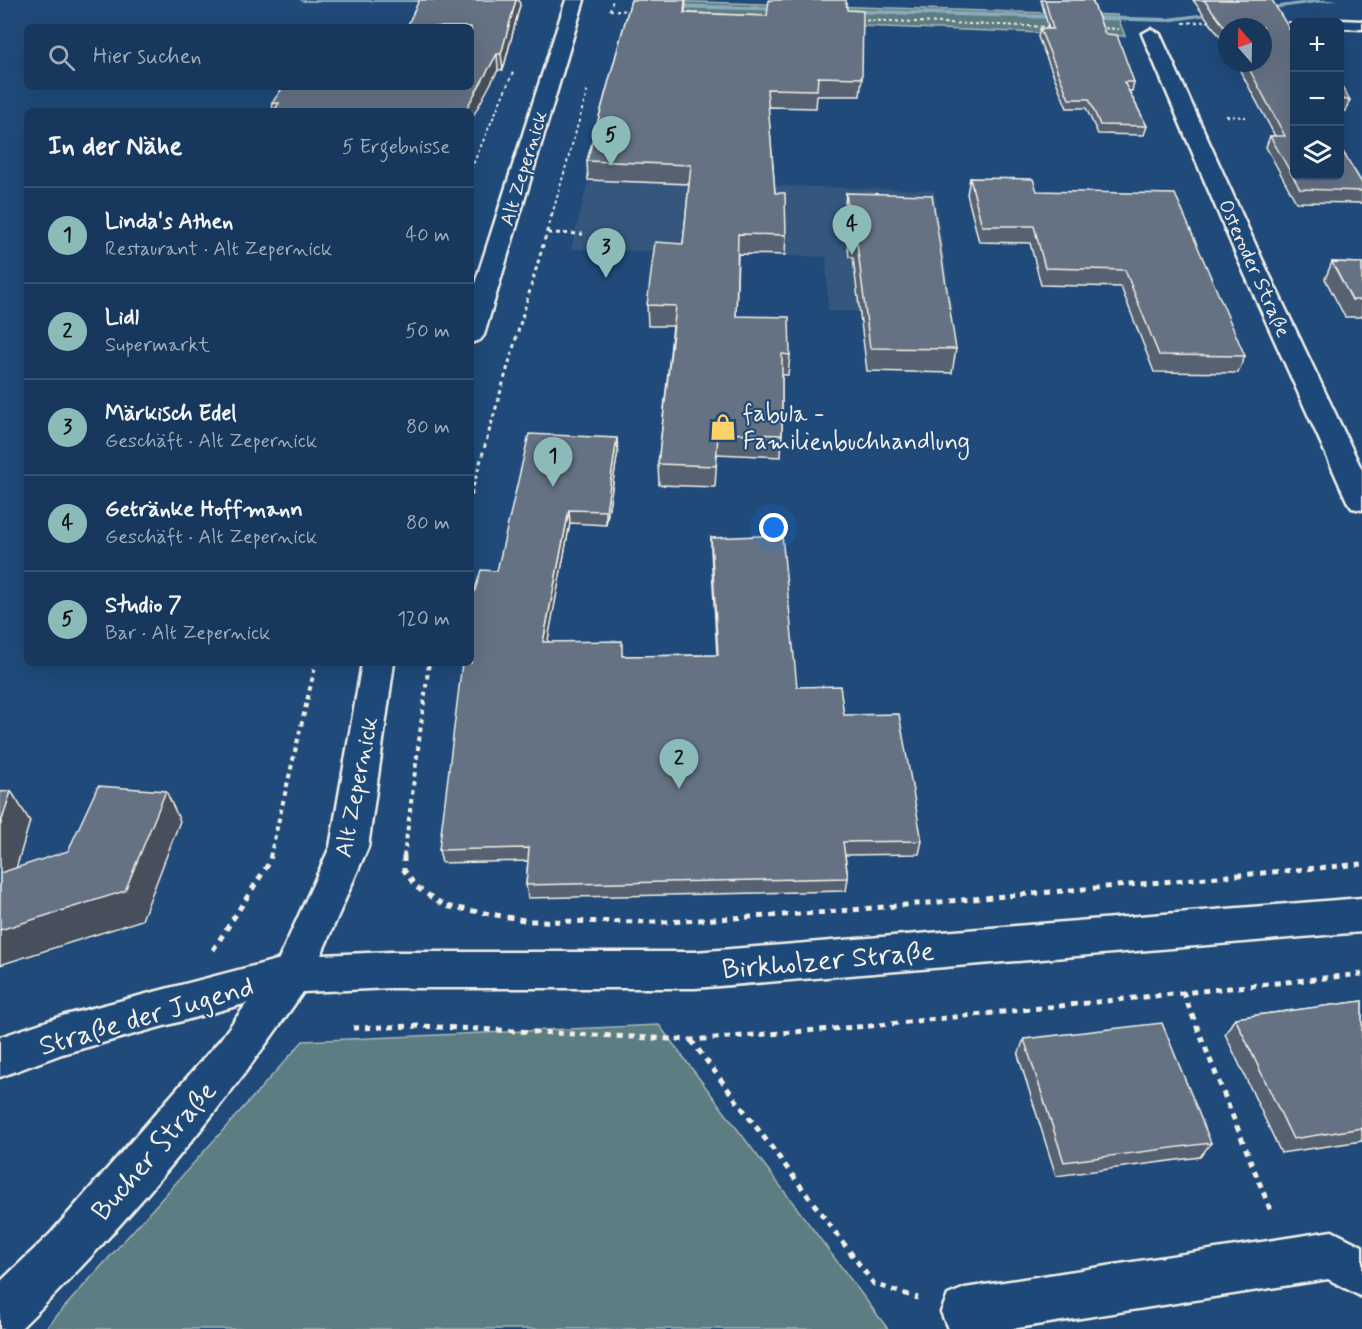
<!DOCTYPE html>
<html lang="de">
<meta charset="utf-8">
<style>
:root{--surface:#17385c;--page:#203f62;--text:#f1f3f6;--muted:#9eacbb;--line:#365272;--accent:#8bbbb9}
body{margin:0;font-family:Mynerve,sans-serif;background:var(--page);color:var(--text)}
.controls{position:absolute;right:18px;top:18px;display:grid;overflow:hidden;border-radius:9px;box-shadow:0 6px 24px #0002}
.controls button{width:54px;height:54px;display:grid;place-items:center;padding:0;border:0;border-bottom:2px solid var(--line);background:var(--surface);color:var(--text);font:30px sans-serif}
.compass{position:absolute;left:1218px;top:18px;width:54px;height:54px;border-radius:50%;background:var(--surface);box-shadow:0 6px 24px #0002;rotate:340deg}
.you{position:absolute;left:774px;top:528px;width:21px;height:21px;margin:-15px;border:4px solid #fff;border-radius:50%;background:#1a73e8;box-shadow:0 0 0 9px #1a73e833}
.badge{display:grid;place-items:center;width:39px;height:39px;border-radius:50%;background:var(--accent);color:#111;font-size:20px;font-weight:700}
.pin{position:absolute;translate:-50% -50px;filter:drop-shadow(0 2px 3px #0008)}
.pin::after{content:'';position:absolute;top:32px;width:21px;height:18px;background:inherit;clip-path:polygon(0 0,100% 0,50% 100%)}
.list{margin:0;padding:0;list-style:none}
h2{display:flex;justify-content:space-between;align-items:center;height:78px;margin:0;padding:0 24px;font-size:26px}
h2 small{font-size:20px;font-weight:400;color:var(--muted)}
.list li{display:grid;grid-template-columns:39px 1fr auto;gap:18px;align-items:center;box-sizing:border-box;height:96px;padding:0 24px;border-top:2px solid var(--line)}
.list b{display:block;font-size:22px;white-space:nowrap}
.list p{margin:0;font-size:20px;white-space:nowrap;color:var(--muted)}
.list em{font-size:20px;font-style:normal;color:var(--muted)}
.icon{flex:none;width:33px;height:33px;fill:none;stroke:currentColor;stroke-width:2;stroke-linecap:round;stroke-linejoin:round}
.map{position:relative;flex:none;width:1362px;height:1329px;overflow:hidden}
.search{position:absolute;background:var(--surface);box-shadow:0 6px 24px #0002;left:24px;top:24px;width:450px;height:66px;display:flex;align-items:center;gap:15px;box-sizing:border-box;padding:0 21px;border-radius:9px;color:var(--muted);font-size:22px}
.panel{position:absolute;background:var(--surface);box-shadow:0 6px 24px #0002;left:24px;top:108px;width:450px;height:558px;border-radius:9px}
.map>svg:first-child{display:block}
.built{fill:#34567d}
.green{fill:#5c7d82;stroke:#a8b7b5;stroke-width:1.5}
.lines{fill:none;stroke-linecap:round;stroke-linejoin:round}
.stream{fill:#8aabbd;fill-rule:evenodd}
.lane-casing{stroke:#f4f1e8;stroke-width:5}
.street-casing{stroke:#f4f1e8;stroke-width:5}
.secondary-casing{stroke:#f4f1e8;stroke-width:5}
.path-far3{stroke:#f4f1e8;stroke-width:2;stroke-dasharray:3 3;stroke-linecap:butt}
.path-far2{stroke:#f4f1e8;stroke-width:3;stroke-dasharray:4 4;stroke-linecap:butt}
.path-far1{stroke:#f4f1e8;stroke-width:4;stroke-dasharray:4.5 4.5;stroke-linecap:butt}
.path{stroke:#f4f1e8;stroke-width:5;stroke-dasharray:6 6;stroke-linecap:butt}
.lane{fill:#1f4a7a;fill-rule:evenodd}
.street{fill:#1f4a7a;fill-rule:evenodd}
.secondary{fill:#1f4a7a;fill-rule:evenodd}
.wall{fill:#576272;stroke:#f4f1e8;stroke-width:1.5}
.shaded-wall{fill:#47505c;stroke:#f4f1e8;stroke-width:1.5}
.building{fill:#657284;stroke:#f4f1e8;stroke-width:1.5}
.labels{text-anchor:middle;stroke-width:4.5;stroke-linejoin:round;paint-order:stroke}
.far-street-label{font-size:20px;fill:#f4f1e8;stroke:#1f4a7a}
.poi-label{font-size:24px;fill:#f4f1e8;stroke:#1f4a7a;text-anchor:start}
.street-label{font-size:24px;fill:#f4f1e8;stroke:#1f4a7a}
.near-street-label{font-size:28px;fill:#f4f1e8;stroke:#1f4a7a}
</style>
<div class="map">
<svg width="1362" height="1329" viewBox="0 0 1362 1329">
<rect width="100%" height="100%" fill="#1f4a7a"/>
<filter id="ink" filterUnits="userSpaceOnUse"><feTurbulence type="fractalNoise" baseFrequency=".0167" numOctaves="2"/><feDisplacementMap in="SourceGraphic" scale="12" xChannelSelector="R" yChannelSelector="G"/><feConvolveMatrix kernelMatrix="1 2 1 2 8 2 1 2 1" color-interpolation-filters="sRGB"/></filter>
<g filter="url(#ink)">
<polygon class="built" points="588,181 934,190 953,313 828,311 826,257 571,249"/>
<g class="green">
<polygon points="635,0 1117,15 1125,36 804,24 632,14"/>
<polygon points="659,1025 888,1329 45,1329 303,1041"/>
</g>
<g class="lines">
<g class="stream">
<polygon points="299,0 427,0 423,2 303,2"/>
<polygon points="1314,0 1338,0 1257,11 1253,9"/>
<polygon points="664,4 787,7 791,9 787,11 667,8 664,8"/>
<polygon points="841,9 1167,18 1224,11 1228,13 1167,22 844,13 840,11"/>
</g>
<defs>
<polygon id="lane" points="1340,20 1362,21 1362,29 1340,28 1340,22 1334,22"/>
<g id="street">
<polygon points="1151,29 1160,34 1261,257 1362,470 1362,510 1352,508 1347,501 1237,257 1142,34"/>
<polygon points="292,956 306,961 312,974 306,987 62,1054 0,1077 0,1037 62,1016"/>
<polygon points="1332,1231 1362,1246 1362,1297 1328,1279 1011,1329 948,1329 941,1312 948,1295 965,1288"/>
</g>
<g id="secondary">
<polygon points="566,0 584,0 484,335 480,340 471,343 471,296"/>
<path d="M362,663H394L368,847L321,955L391,952H695L1362,898V932L695,988H391L303,992C220,1112 125,1227 20,1329H0V1282L51,1233L220,1040L278,961L330,847Z"/>
</g>
</defs>
<use href="#lane" class="lane-casing"/>
<use href="#street" class="street-casing"/>
<use href="#secondary" class="secondary-casing"/>
<g class="path-far3">
<polyline points="610,10 633,11"/>
<polyline points="610,10 613,0"/>
<polyline points="683,13 708,14"/>
<polyline points="860,20 1053,27"/>
<polyline points="1282,22 1307,22"/>
<polyline points="1183,23 1212,21"/>
<polyline points="1099,28 1119,29"/>
<polyline points="1226,116 1246,117"/>
<polyline points="471,169 514,70"/>
<polyline points="552,215 588,89"/>
</g>
<g class="path-far2">
<polyline points="548,233 583,234"/>
<polyline points="471,494 552,214"/>
</g>
<g class="path-far1">
<polyline points="471,495 472,493"/>
<polyline points="270,857 316,663"/>
<polyline points="404,857 429,663"/>
</g>
<g class="path">
<polyline points="404,856 404,870 416,887 445,906 530,921 666,922 817,913 1362,864"/>
<polyline points="213,950 269,863 271,856"/>
<polyline points="1183,992 1272,1214"/>
<polyline points="353,1028 419,1026 691,1040 870,1026 1362,974"/>
<polyline points="691,1040 874,1284 918,1298"/>
</g>
<use href="#lane" class="lane"/>
<use href="#street" class="street"/>
<use href="#secondary" class="secondary"/>
</g>
<g class="wall">
<polygon points="631,0 686,0 685,13 767,16 847,10 862,78 860,96 817,96 816,108 768,107 775,193 786,235 785,255 738,254 736,316 790,355 788,375 782,375 782,435 781,457 717,454 715,487 659,485 658,464 673,326 648,326 647,305 683,244 689,184 588,180 587,161"/>
<polygon points="1041,0 1092,0 1105,34 1134,82 1132,91 1129,91 1147,126 1144,135 1098,134 1086,108 1067,108 1038,37 1040,29 1049,29"/>
<polygon points="1193,0 1272,0 1340,176 1340,132 1343,138 1340,148 1362,183 1362,203 1296,202 1266,147 1270,136 1275,136 1236,63 1263,63 1227,27 1227,46"/>
<polygon points="520,5 503,70 498,70 471,111 273,111 272,103 471,87"/>
<polygon points="1340,84 1350,100 1345,111 1340,111"/>
<polygon points="970,178 1037,191 1245,356 1238,373 1154,372 1121,287 1041,285 1030,243 979,242 967,194"/>
<polygon points="846,193 956,349 952,373 867,371 853,258 849,257 844,215"/>
<polygon points="1332,262 1362,263 1362,317 1345,317 1325,279"/>
<polygon points="618,451 606,525 570,523 547,642 623,656 717,655 711,551 711,538 797,687 844,715 922,841 919,854 845,855 848,878 846,891 528,898 526,885 528,861 442,863 439,850 497,571"/>
<polygon points="1362,1001 1362,1141 1281,1153 1225,1034 1235,1018"/>
<polygon points="1024,1039 1211,1143 1200,1157 1056,1176 1018,1055"/>
</g>
<g class="shaded-wall">
<polygon points="516,0 519,0 520,5 503,70 501,54"/>
<polygon points="497,54 498,70 471,120 471,111 465,111"/>
<polygon points="617,438 618,451 606,525 606,511"/>
<polygon points="569,510 570,523 545,656 543,642"/>
<polygon points="11,791 30,821 5,907 0,900 0,826"/>
<polygon points="166,791 180,821 142,920 0,965 0,930"/>
</g>
<g class="building">
<polygon points="419,0 516,0 501,54 497,54 465,111 274,111 279,103 272,103 283,87 471,87 471,27 407,27"/>
<polygon points="631,0 685,0 684,13 767,16 769,0 846,0 847,10 863,11 862,78 818,77 817,90 767,89 775,193 785,193 786,235 738,234 736,316 789,317 790,355 782,354 782,435 718,433 716,466 658,464 676,306 647,305 655,242 683,244 691,165 587,161"/>
<polygon points="1045,0 1092,0 1105,34 1117,35 1134,82 1124,82 1147,126 1100,125 1089,99 1069,99 1040,29 1053,29"/>
<polygon points="1204,0 1272,0 1294,37 1294,176 1340,176 1340,147 1362,183 1362,191 1300,189 1270,136 1285,136 1246,63 1263,63 1263,27 1227,27 1227,30"/>
<polygon points="1340,84 1350,100 1340,99"/>
<polygon points="970,178 1033,179 1037,191 1175,194 1245,356 1159,355 1125,270 1045,268 1034,226 982,226"/>
<polygon points="846,193 932,195 956,349 870,348 856,235 851,235"/>
<polygon points="1332,262 1362,263 1362,300 1352,300"/>
<polygon points="529,434 617,438 606,511 569,510 543,642 622,641 622,656 718,655 711,538 782,535 797,687 840,686 844,715 899,714 922,841 843,842 848,878 526,885 529,848 439,850 462,663 471,663 471,603 481,570 497,571"/>
<polygon points="98,786 166,791 125,891 0,930 0,873 68,851"/>
<polygon points="11,791 0,826 0,792"/>
<polygon points="1362,1001 1362,1128 1293,1139 1235,1018"/>
<polygon points="1162,1023 1211,1143 1064,1162 1024,1039"/>
</g>
</g>
<defs>
<symbol id="shop-bare" viewBox="-9 -9 18 18"><path d="M-5-2.5h2.3a2.7 3.5 0 0 1 5.4 0H5L5.5 6h-11ZM-1.5-2.5h3a1.5 2.3 0 0 0-3 0Z" fill="#ffd166" stroke="#1f4a7a" stroke-width="2.5" paint-order="stroke"/></symbol>
</defs>
<g fill-rule="evenodd">
<use href="#shop-bare" x="704" y="408" width="38" height="38"/>
</g>
<g class="labels">
<g class="far-street-label">
<text transform="translate(523 168) rotate(-73)" y="7">Alt Zepernick</text>
<text transform="translate(1255 268) rotate(66)" y="7">Osteroder Straße</text>
</g>
<g class="poi-label">
<text x="743" y="421">fabula -<tspan x="743" dy="28">Familienbuchhandlung</tspan></text>
</g>
<g class="street-label">
<text transform="translate(356 787) rotate(-79)" y="8">Alt Zepernick</text>
</g>
<g class="near-street-label">
<text transform="translate(828 959) rotate(-5)" y="10">Birkholzer Straße</text>
<text transform="translate(146 1015) rotate(-16)" y="10">Straße der Jugend</text>
<text transform="translate(153 1150) rotate(-49)" y="10">Bucher Straße</text>
</g>
</g>
</svg>
<div class="controls">
<button>+</button>
<button>−</button>
<button><svg class="icon" aria-label="layers" viewBox="0 0 24 24"><path d="M12 4l9 5-9 5-9-5zM3 14l9 5 9-5"/></svg></button>
</div>
<svg class="compass" viewBox="-18 -18 36 36"><path d="M0-13l5 13h-10z" fill="#e53935"/><path d="M0 13l5-13h-10z" fill="#9eacbb"/></svg>
<div class="you"></div>
<div class="pin badge" style="left:553px;top:487px">1</div>
<div class="pin badge" style="left:679px;top:789px">2</div>
<div class="pin badge" style="left:606px;top:278px">3</div>
<div class="pin badge" style="left:852px;top:255px">4</div>
<div class="pin badge" style="left:611px;top:166px">5</div>
<div class="search"><svg class="icon" aria-label="search" viewBox="0 0 24 24"><circle cx="10" cy="10" r="6"/><path d="M15 15l6 6"/></svg>Hier suchen</div>
<section class="panel">
<h2>In der Nähe<small>5 Ergebnisse</small></h2>
<ul class="list">
<li><span class="badge">1</span><div><b>Linda's Athen</b><p>Restaurant · Alt Zepernick</p></div><em>40 m</em></li>
<li><span class="badge">2</span><div><b>Lidl</b><p>Supermarkt</p></div><em>50 m</em></li>
<li><span class="badge">3</span><div><b>Märkisch Edel</b><p>Geschäft · Alt Zepernick</p></div><em>80 m</em></li>
<li><span class="badge">4</span><div><b>Getränke Hoffmann</b><p>Geschäft · Alt Zepernick</p></div><em>80 m</em></li>
<li><span class="badge">5</span><div><b>Studio 7</b><p>Bar · Alt Zepernick</p></div><em>120 m</em></li>
</ul>
</section>
</div>
